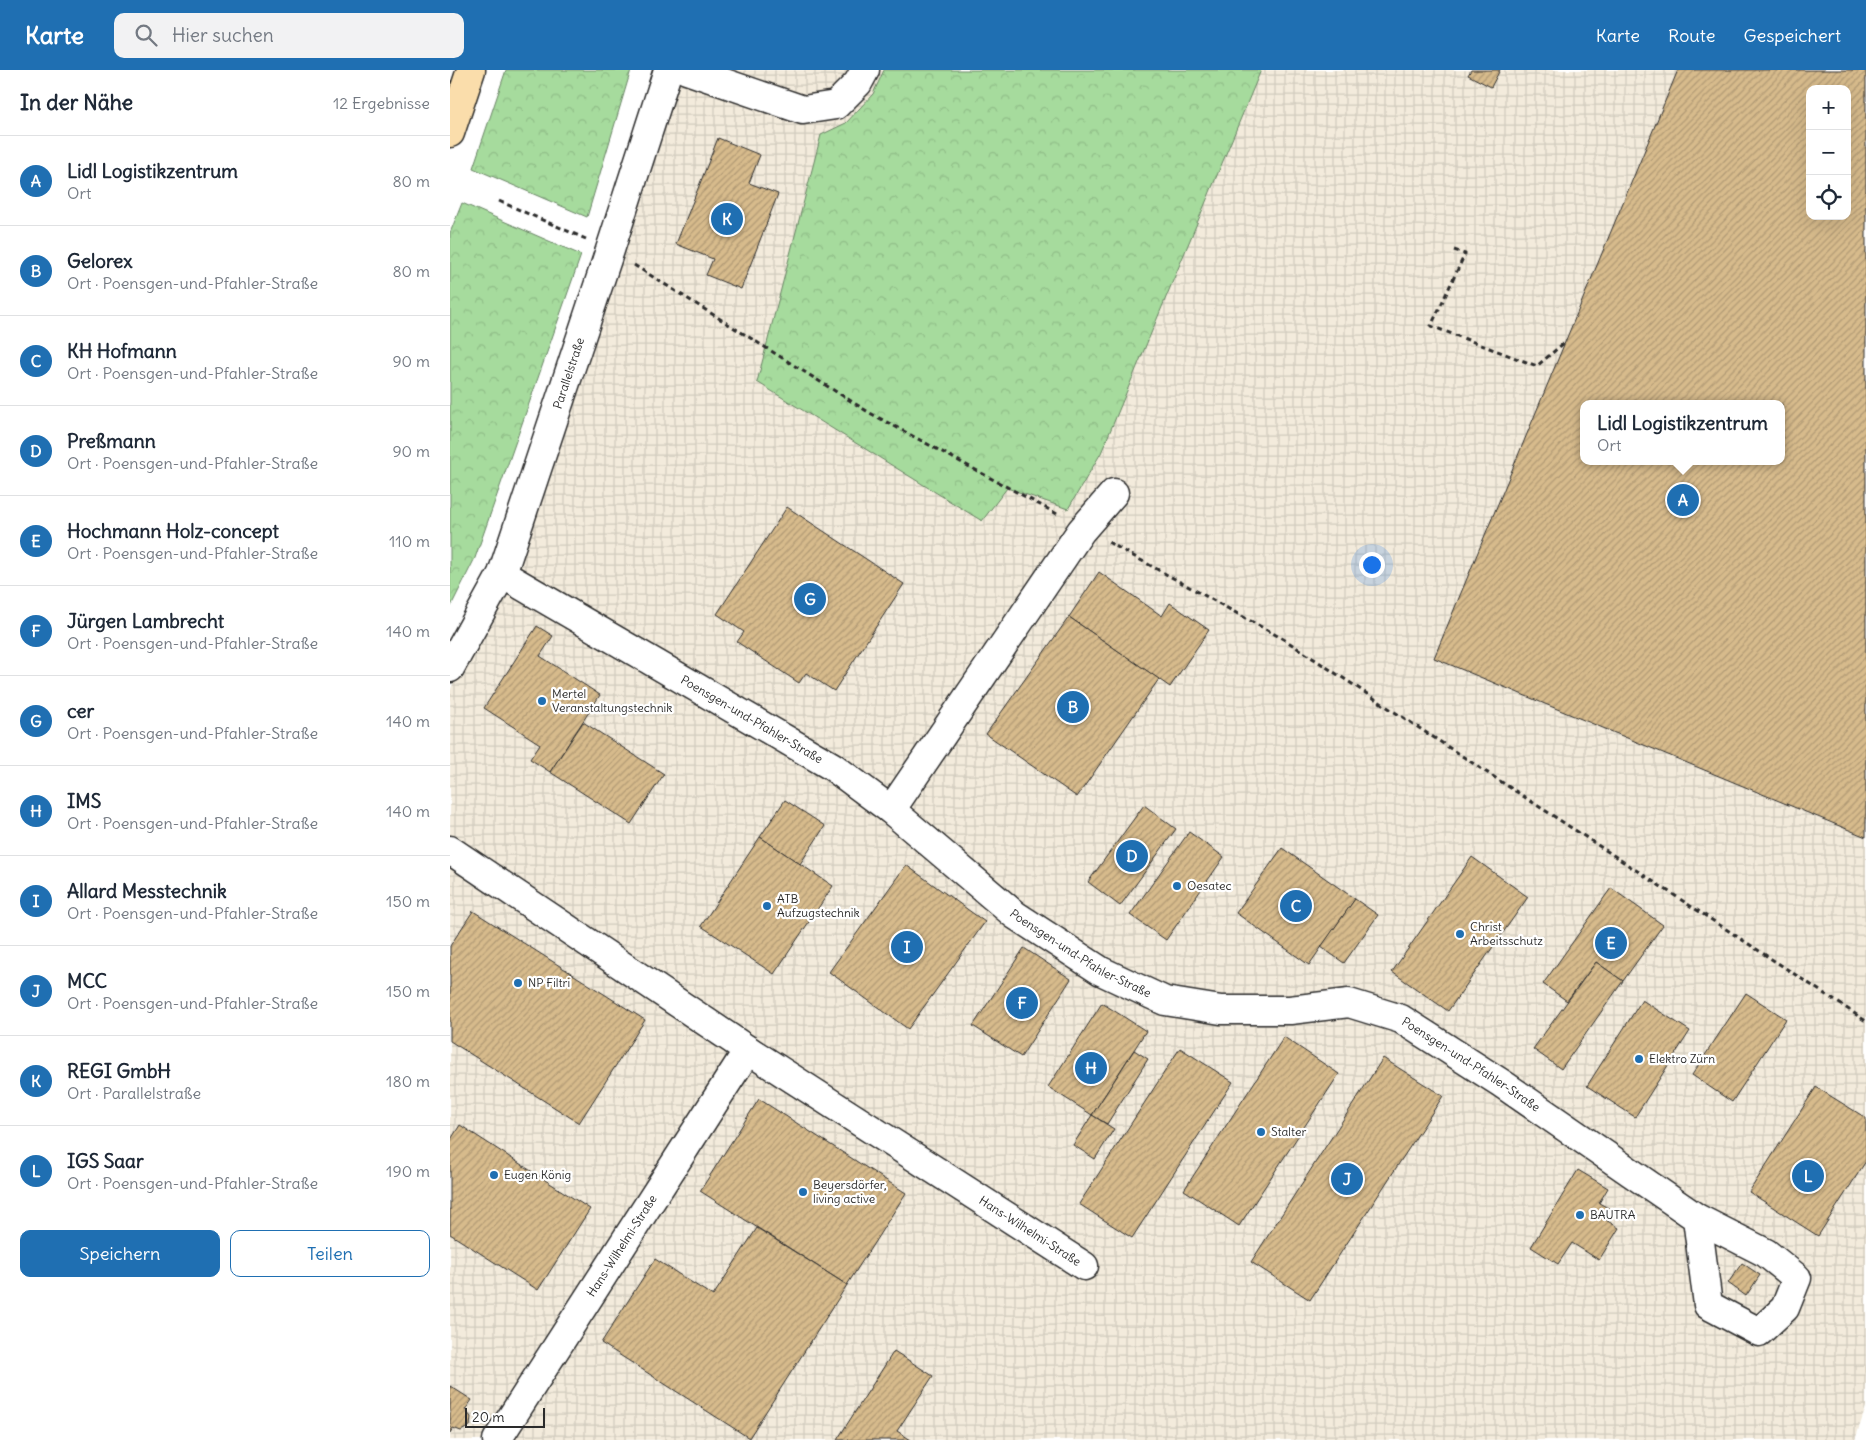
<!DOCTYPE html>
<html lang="de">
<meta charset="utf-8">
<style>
:root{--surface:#fff;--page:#f2f2f3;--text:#1f2937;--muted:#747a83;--line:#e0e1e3;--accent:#1f6fb2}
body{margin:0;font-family:Delius,sans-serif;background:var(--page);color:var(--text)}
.controls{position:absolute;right:15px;top:15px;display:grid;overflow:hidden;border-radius:10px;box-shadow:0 5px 20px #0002}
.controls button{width:45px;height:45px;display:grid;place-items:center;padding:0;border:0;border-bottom:1px solid var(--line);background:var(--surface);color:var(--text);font:25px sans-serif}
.scale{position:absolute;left:15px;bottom:12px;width:80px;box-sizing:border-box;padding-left:5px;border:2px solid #2b2b2b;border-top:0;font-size:14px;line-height:18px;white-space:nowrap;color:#2b2b2b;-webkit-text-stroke:4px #fff;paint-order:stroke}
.you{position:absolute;left:921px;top:494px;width:18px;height:18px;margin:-12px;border:4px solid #fff;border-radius:50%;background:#1a73e8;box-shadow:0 0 0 8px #1a73e833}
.badge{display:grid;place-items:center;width:32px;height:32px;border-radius:50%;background:var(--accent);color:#fff;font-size:16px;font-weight:700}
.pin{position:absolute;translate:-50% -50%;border:2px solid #fff;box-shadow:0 1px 5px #0006}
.popup{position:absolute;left:1130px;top:330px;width:205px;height:65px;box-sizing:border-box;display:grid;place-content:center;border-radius:10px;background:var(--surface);filter:drop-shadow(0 1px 4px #0005);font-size:16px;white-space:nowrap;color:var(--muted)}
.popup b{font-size:19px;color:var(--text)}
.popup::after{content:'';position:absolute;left:50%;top:100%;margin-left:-10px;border:10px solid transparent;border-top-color:var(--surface)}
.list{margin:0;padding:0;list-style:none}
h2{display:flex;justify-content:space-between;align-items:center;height:65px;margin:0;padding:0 20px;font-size:21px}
h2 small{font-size:16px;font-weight:400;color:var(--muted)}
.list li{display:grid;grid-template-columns:32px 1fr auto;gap:15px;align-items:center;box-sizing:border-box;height:90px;padding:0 20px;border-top:1px solid var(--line)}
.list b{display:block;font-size:19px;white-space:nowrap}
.list p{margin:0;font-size:16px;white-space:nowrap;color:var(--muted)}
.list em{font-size:16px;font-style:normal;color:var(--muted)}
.actions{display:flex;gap:10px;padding:15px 20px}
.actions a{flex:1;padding:11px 0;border:1px solid var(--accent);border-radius:10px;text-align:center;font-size:18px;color:var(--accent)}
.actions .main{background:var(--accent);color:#fff}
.icon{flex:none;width:28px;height:28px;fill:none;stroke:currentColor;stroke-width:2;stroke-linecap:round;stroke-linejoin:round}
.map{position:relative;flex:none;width:1416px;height:1370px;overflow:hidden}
header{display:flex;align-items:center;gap:30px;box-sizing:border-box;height:70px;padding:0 25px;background:var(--accent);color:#fff}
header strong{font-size:24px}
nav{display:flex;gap:28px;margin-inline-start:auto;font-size:18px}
.search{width:350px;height:45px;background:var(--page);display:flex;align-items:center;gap:12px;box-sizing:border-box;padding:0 18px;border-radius:10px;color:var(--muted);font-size:19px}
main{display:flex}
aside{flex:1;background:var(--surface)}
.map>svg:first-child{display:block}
.industrial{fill:url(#industrial-grid);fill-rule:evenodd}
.forest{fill:url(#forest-crowns);stroke:#688364}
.building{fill:url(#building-hatch);stroke:#2b2b2b;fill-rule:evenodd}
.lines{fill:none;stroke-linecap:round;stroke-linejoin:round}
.minor-casing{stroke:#2b2b2b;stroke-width:31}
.highway-casing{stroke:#2b2b2b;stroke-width:31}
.path{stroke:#2b2b2b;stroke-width:3;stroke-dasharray:5 4;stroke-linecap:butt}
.minor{stroke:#fff;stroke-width:28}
.highway{stroke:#faddab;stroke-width:28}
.poi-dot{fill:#1f6fb2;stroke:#fff;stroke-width:2}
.labels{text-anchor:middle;stroke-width:4.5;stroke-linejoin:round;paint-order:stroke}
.street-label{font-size:12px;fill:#2b2b2b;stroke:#fff}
.poi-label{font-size:12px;fill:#2b2b2b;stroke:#fff;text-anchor:start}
</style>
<header>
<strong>Karte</strong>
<div class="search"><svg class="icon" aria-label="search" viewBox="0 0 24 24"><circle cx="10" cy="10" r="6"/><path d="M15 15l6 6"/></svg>Hier suchen</div>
<nav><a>Karte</a><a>Route</a><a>Gespeichert</a></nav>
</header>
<main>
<aside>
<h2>In der Nähe<small>12 Ergebnisse</small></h2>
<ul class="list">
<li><span class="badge">A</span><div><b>Lidl Logistikzentrum</b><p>Ort</p></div><em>80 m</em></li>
<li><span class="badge">B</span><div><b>Gelorex</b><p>Ort · Poensgen-und-Pfahler-Straße</p></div><em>80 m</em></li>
<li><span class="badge">C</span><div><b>KH Hofmann</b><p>Ort · Poensgen-und-Pfahler-Straße</p></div><em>90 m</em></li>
<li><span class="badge">D</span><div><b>Preßmann</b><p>Ort · Poensgen-und-Pfahler-Straße</p></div><em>90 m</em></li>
<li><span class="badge">E</span><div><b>Hochmann Holz-concept</b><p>Ort · Poensgen-und-Pfahler-Straße</p></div><em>110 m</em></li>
<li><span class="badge">F</span><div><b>Jürgen Lambrecht</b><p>Ort · Poensgen-und-Pfahler-Straße</p></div><em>140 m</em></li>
<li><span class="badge">G</span><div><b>cer</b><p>Ort · Poensgen-und-Pfahler-Straße</p></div><em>140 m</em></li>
<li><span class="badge">H</span><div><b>IMS</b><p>Ort · Poensgen-und-Pfahler-Straße</p></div><em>140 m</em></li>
<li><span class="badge">I</span><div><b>Allard Messtechnik</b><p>Ort · Poensgen-und-Pfahler-Straße</p></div><em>150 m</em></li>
<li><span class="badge">J</span><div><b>MCC</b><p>Ort · Poensgen-und-Pfahler-Straße</p></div><em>150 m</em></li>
<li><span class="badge">K</span><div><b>REGI GmbH</b><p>Ort · Parallelstraße</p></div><em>180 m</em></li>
<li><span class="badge">L</span><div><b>IGS Saar</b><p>Ort · Poensgen-und-Pfahler-Straße</p></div><em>190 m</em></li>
</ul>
<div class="actions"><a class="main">Speichern</a><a>Teilen</a></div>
</aside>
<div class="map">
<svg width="1416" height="1370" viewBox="0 0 1416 1370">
<defs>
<pattern id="industrial-grid" width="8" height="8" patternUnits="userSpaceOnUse" patternTransform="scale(1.25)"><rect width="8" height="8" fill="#f3ebdc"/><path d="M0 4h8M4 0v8" fill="none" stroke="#d0cabd"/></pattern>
<pattern id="forest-crowns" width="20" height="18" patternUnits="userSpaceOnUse" patternTransform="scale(1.25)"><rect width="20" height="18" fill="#a6db9d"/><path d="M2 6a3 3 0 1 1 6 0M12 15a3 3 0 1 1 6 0" fill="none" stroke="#8fbc87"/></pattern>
<pattern id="building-hatch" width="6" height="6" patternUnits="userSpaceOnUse" patternTransform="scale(1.25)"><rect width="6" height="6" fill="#d7bb8c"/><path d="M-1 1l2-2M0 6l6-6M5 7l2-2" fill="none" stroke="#af9873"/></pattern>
</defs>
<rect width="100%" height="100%" fill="#fff"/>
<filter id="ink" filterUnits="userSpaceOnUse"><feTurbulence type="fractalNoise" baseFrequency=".02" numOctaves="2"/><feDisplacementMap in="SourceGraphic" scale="10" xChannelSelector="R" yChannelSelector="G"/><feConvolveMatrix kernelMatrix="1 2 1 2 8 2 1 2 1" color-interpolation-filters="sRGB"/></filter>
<g filter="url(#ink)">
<path class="industrial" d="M224,0H1416V1337L1405,1370H0V621L50,504ZM1360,19H1397V146H1360ZM1134,334H1332V391H1134Z"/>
<g class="forest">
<polygon points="56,0 181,0 137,147 23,98"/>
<polygon points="434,0 811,0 651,383 618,439 557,418 532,451 307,312 371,65 396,53 423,24"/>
<polygon points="12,133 131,185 25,488 0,538 0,163"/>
</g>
<g class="building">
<polygon points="1021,0 1050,0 1041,17 1018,5"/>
<path d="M1228,0H1416V767L984,588ZM1360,19H1397V146H1360ZM1134,334H1332V391H1134Z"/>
<polygon points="268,68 310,85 299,113 328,124 291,219 256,205 263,189 226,174"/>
<polygon points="337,437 454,514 384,621 356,603 349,613 287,572 294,562 267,544"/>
<polygon points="649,502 712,546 720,533 759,560 720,617 619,547"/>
<polygon points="619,547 709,609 627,727 536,664"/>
<polygon points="87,556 103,566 90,586 150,625 100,702 80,689 90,674 34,638"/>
<polygon points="133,652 214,704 181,754 100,702"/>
<polygon points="335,730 375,756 350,794 310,767"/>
<polygon points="694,735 726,759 670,836 638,812"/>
<polygon points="739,762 774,787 716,870 680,845"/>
<polygon points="310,767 383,816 324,904 251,856"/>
<polygon points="832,778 905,829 859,895 786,843"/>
<polygon points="1022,787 1078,827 998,941 942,902"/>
<polygon points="456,795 535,852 458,959 379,902"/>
<polygon points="1161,818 1213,855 1173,911 1146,892 1117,931 1093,914"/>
<polygon points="905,829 928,845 894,893 871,877"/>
<polygon points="23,841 195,950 129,1053 0,971 0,876"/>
<polygon points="574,878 621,909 571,987 523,956"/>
<polygon points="1146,892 1173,911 1111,999 1083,979"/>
<polygon points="1296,923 1336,949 1282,1032 1242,1005"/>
<polygon points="1192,930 1240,961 1185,1047 1137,1016"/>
<polygon points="652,933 696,961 642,1045 598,1017"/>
<polygon points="834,967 889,1004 789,1156 734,1120"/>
<polygon points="730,978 783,1012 682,1168 629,1134"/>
<polygon points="684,980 698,989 657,1054 642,1045"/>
<polygon points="933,988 993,1026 860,1230 801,1192"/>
<polygon points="1366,1017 1416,1048 1416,1091 1368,1166 1299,1122"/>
<polygon points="309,1029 456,1123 397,1215 250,1121"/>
<polygon points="642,1045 664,1059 645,1089 623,1075"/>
<polygon points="10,1055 140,1139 88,1220 0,1164 0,1071"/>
<polygon points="1128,1100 1158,1118 1149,1133 1162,1140 1156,1150 1169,1158 1149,1190 1122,1173 1108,1194 1081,1177"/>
<polygon points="307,1158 397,1215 299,1368 151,1273 205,1189 263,1226"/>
<polygon points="1292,1193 1310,1205 1296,1226 1278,1213"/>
<polygon points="444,1281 483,1306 447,1361 461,1370 387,1370"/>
<polygon points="0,1316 22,1330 15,1340 21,1347 20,1356 11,1361 3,1358 0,1363"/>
</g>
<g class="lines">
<defs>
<g id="minor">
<polyline points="237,0 353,40 386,35 408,13 415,0"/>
<path id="s1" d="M52,504L383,697L441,740L565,845L651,901L715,931L771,940H840L899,933L951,949L1051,1013L1247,1148L1316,1183L1347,1208L1335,1238L1309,1262L1258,1235L1247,1148"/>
<path id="s2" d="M0,598L52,504L160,180L218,0"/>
<polyline points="441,740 631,461 664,423"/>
<path id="s3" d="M0,780L298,980L634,1196"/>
<path id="s4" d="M47,1370L298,980"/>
</g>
<polyline id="highway" points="0,63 21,0"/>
</defs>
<use href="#minor" class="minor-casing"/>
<use href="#highway" class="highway-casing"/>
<g class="path">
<polyline points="49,131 136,169"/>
<polyline points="1004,180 1015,184 981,256 1087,296 1115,272"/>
<polyline points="184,195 420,343 609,445"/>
<polyline points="658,472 835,570 1416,951"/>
</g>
<use href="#minor" class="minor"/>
<use href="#highway" class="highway"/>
</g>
</g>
<g class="poi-dot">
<circle cx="92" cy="631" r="5"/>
<circle cx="727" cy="816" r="5"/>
<circle cx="317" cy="836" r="5"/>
<circle cx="1010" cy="864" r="5"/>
<circle cx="68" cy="913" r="5"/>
<circle cx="1189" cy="989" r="5"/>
<circle cx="811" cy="1062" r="5"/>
<circle cx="44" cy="1105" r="5"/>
<circle cx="353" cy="1122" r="5"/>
<circle cx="1130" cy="1145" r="5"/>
</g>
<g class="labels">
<g class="street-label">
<text dy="4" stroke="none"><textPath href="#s2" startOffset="319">Parallelstraße</textPath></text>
<text dy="4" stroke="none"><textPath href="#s1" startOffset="289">Poensgen-und-Pfahler-Straße</textPath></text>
<text dy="4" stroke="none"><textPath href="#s1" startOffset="694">Poensgen-und-Pfahler-Straße</textPath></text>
<text dy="4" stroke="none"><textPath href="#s1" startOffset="1114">Poensgen-und-Pfahler-Straße</textPath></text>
<text dy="4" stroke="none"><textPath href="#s3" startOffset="694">Hans-Wilhelmi-Straße</textPath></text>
<text dy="4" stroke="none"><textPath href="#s4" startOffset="231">Hans-Wilhelmi-Straße</textPath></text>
</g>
<g class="poi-label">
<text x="102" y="628">Mertel<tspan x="102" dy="14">Veranstaltungstechnik</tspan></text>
<text x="737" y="820">Oesatec</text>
<text x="327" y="833">ATB<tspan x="327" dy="14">Aufzugstechnik</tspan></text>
<text x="1020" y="861">Christ<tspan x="1020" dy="14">Arbeitsschutz</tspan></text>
<text x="78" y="917">NP Filtri</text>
<text x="1199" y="993">Elektro Zürn</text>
<text x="821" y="1066">Stalter</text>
<text x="54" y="1109">Eugen König</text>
<text x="363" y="1119">Beyersdörfer,<tspan x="363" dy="14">living active</tspan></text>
<text x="1140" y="1149">BAUTRA</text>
</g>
</g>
</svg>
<div class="controls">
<button>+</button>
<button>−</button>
<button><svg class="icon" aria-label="locate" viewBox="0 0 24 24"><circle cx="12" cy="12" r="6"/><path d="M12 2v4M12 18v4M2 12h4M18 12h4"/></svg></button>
</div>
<div class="scale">20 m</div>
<div class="you"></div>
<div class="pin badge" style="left:1233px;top:430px">A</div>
<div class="popup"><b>Lidl Logistikzentrum</b>Ort</div>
<div class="pin badge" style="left:623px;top:637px">B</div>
<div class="pin badge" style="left:846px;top:836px">C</div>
<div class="pin badge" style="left:682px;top:786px">D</div>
<div class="pin badge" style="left:1161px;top:873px">E</div>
<div class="pin badge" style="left:572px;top:933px">F</div>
<div class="pin badge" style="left:360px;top:529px">G</div>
<div class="pin badge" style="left:641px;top:998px">H</div>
<div class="pin badge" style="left:457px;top:877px">I</div>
<div class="pin badge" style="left:897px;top:1109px">J</div>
<div class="pin badge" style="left:277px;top:149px">K</div>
<div class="pin badge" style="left:1358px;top:1106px">L</div>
</div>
</main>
